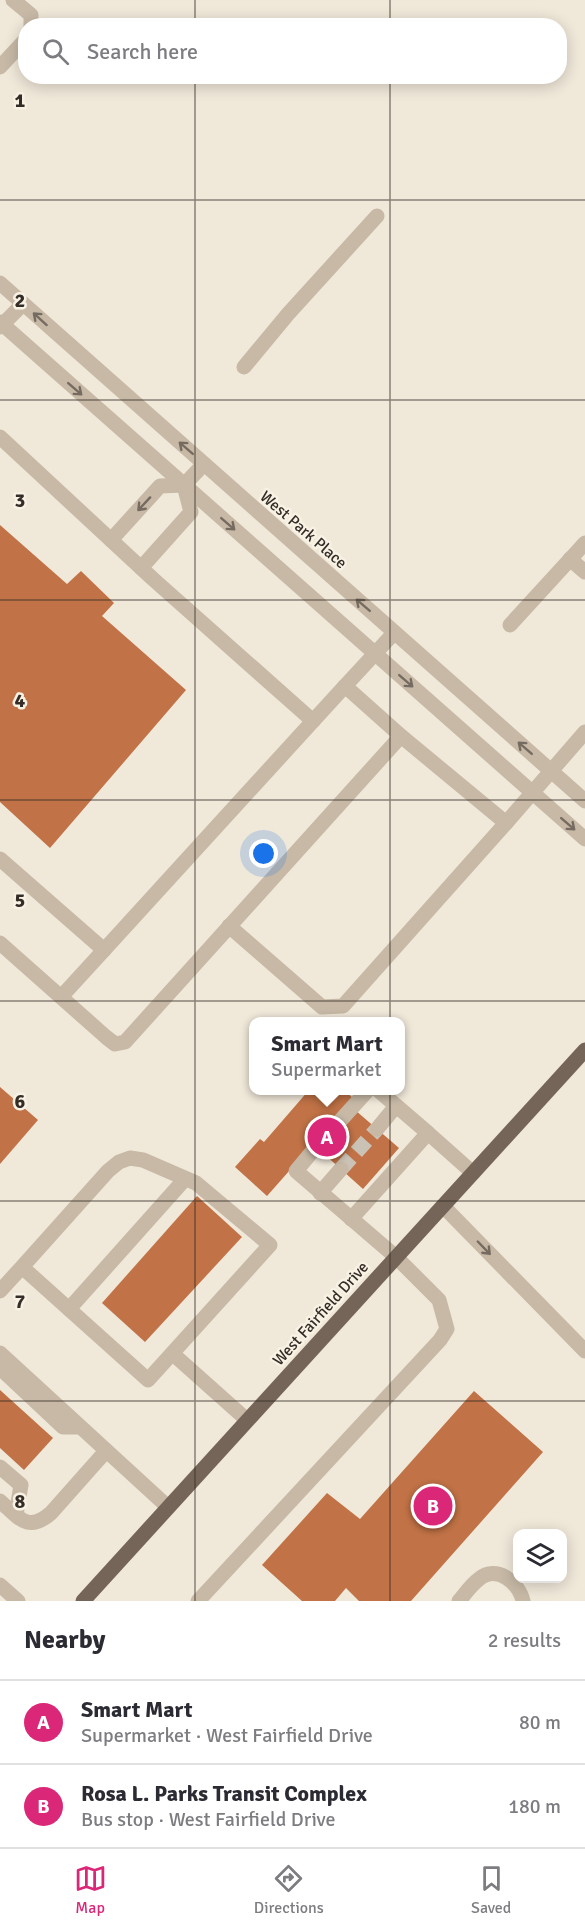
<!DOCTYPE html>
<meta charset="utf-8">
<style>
:root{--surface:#fff;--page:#f2f2f3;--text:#2b2b33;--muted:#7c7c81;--line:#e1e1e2;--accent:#db2777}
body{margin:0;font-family:Signika,sans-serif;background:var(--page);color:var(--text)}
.controls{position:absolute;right:18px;bottom:18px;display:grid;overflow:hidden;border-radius:12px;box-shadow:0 3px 15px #0003}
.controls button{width:54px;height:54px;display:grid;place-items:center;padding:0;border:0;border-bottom:2px solid var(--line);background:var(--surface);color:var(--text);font:30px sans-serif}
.you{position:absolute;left:264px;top:854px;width:21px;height:21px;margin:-15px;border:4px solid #fff;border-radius:50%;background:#1a73e8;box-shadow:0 0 0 9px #1a73e833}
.badge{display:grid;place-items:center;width:39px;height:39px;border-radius:50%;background:var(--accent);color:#fff;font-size:20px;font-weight:700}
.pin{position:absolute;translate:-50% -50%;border:3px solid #fff;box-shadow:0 2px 6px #0006}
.popup{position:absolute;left:249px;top:1017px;width:156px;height:78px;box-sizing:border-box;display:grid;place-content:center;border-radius:12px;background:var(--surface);filter:drop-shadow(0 2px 4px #0005);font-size:20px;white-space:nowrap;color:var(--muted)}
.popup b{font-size:22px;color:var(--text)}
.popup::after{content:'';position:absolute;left:50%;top:100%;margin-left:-12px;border:12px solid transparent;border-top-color:var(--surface)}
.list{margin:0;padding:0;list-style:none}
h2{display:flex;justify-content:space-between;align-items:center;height:78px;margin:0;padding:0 24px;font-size:26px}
h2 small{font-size:20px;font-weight:400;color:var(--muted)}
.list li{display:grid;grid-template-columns:39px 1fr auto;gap:18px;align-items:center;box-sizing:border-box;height:84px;padding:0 24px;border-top:2px solid var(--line)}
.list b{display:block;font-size:22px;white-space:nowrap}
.list p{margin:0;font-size:20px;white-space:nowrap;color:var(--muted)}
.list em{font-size:20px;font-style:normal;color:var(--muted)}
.icon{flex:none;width:33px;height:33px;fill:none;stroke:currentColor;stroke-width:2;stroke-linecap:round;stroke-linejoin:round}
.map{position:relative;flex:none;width:585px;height:1601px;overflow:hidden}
.search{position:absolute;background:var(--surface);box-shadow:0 3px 15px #0003;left:18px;right:18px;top:18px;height:66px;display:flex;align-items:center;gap:15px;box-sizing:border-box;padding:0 21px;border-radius:24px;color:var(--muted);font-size:22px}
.sheet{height:246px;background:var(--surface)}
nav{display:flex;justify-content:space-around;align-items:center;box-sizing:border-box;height:84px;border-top:2px solid var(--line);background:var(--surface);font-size:16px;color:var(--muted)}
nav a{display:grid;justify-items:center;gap:3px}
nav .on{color:var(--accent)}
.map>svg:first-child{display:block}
.building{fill:#c17246}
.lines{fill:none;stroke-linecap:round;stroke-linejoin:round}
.minor-tunnel{stroke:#cac2b5;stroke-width:15;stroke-dasharray:15 8;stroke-linecap:butt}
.minor{stroke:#c7b9a6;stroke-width:15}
.major{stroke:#756558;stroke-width:15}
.oneway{stroke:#766b60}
.grid{fill:none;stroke:#342c26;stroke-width:1.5;stroke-opacity:0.55}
.labels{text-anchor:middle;stroke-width:5;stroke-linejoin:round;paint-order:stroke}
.street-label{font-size:16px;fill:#342c26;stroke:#f8f2e5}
.grid-label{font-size:20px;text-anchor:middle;font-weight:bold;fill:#342c26;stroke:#f8f2e5;stroke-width:5;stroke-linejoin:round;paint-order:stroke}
</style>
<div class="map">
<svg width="585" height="1601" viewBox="0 0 585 1601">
<rect width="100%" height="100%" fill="#f0e8d9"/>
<g class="building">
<polygon points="0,525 67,584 81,571 114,603 102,616 186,690 50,848 0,802"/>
<polygon points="0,1087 38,1120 0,1164"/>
<polygon points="309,1090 344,1090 353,1098 355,1110 399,1148 363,1189 313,1144 267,1196 235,1167 260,1139 264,1142"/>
<polygon points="197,1196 242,1237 145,1342 102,1303"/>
<polygon points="0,1390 53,1438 24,1470 0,1448"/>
<polygon points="474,1391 543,1452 411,1601 359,1601 346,1588 335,1601 302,1601 262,1565 327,1493 360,1519"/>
</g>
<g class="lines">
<polyline class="minor-tunnel" points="341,1169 377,1129"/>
<g class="minor">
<polyline points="13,0 31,15 31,26"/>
<polyline points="0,67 26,39"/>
<polyline points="0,283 585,801"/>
<polyline points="0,322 585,839"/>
<polyline points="0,327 23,304"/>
<polyline points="244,367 288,314 377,216"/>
<polyline points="0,437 153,579 313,721 345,686"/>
<polyline points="111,540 160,486 184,485 204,464"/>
<polyline points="570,559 585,572"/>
<polyline points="141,568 191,512 184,485"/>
<polyline points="510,625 585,543"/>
<polyline points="394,633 345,686 401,736 506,823 585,732"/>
<polyline points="0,859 104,950 61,997"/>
<polyline points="229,926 322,1007 343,1006 506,823"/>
<polyline points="0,943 106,1037 115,1044 125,1042 401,736"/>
<polyline points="104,950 313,721"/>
<polyline points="377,1129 396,1106"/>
<polyline points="330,1132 368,1090"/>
<polyline points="428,1133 473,1173"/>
<polyline points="320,1193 341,1169"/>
<polyline points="443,1206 585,1351"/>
<polyline points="351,1219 428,1133 378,1090"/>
<polyline points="0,1291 22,1267 148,1380 270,1245 196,1183 143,1160 130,1158 119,1162 108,1171 22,1267"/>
<polyline points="69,1309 185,1179"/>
<polyline points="0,1353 168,1507"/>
<polyline points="173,1354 247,1420"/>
<polyline points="0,1368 63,1427 80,1427"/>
<polyline points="0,1467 21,1485 16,1515"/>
<path d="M0,1501C19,1518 28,1533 51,1513L106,1451"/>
<polyline points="0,1585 18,1601"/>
<polyline points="198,1601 440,1340 447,1329 439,1300 396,1257 296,1171 316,1147"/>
<path d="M459,1601C465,1594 471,1585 479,1579C497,1564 519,1583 523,1601"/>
</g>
<polyline class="major" points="83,1601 585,1050"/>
</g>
<defs><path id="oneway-shaft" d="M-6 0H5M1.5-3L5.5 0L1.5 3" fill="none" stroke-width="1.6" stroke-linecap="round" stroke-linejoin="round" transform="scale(1.5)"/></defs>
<g class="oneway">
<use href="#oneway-shaft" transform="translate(40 319) rotate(-138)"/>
<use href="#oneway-shaft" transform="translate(75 389) rotate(41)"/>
<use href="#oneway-shaft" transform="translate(186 448) rotate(-139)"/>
<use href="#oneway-shaft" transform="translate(144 504) rotate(133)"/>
<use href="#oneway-shaft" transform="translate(228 524) rotate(41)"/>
<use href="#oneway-shaft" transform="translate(363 605) rotate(-139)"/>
<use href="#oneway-shaft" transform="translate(406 681) rotate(41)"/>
<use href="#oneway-shaft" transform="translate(525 748) rotate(-139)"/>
<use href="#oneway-shaft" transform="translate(568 824) rotate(41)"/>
<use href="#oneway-shaft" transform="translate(484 1248) rotate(46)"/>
</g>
<path class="grid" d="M195,0V26M390,0V26M195,76V1601M390,76V1601M0,200H585M0,400H585M0,600H585M0,800H585M0,1001H585M0,1201H585M0,1401H585"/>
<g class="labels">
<g class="street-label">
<text transform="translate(304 529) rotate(41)" y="6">West Park Place</text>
<text transform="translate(320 1313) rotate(-48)" y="6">West Fairfield Drive</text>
</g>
</g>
<g class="grid-label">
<text x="20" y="107">1</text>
<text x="20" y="307">2</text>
<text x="20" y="507">3</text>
<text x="20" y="707">4</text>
<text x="20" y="907">5</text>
<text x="20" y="1108">6</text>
<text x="20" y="1308">7</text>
<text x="20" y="1508">8</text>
</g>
</svg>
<div class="controls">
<button><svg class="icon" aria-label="layers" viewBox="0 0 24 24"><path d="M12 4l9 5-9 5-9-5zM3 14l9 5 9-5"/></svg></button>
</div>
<div class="you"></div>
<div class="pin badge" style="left:327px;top:1137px">A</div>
<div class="popup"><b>Smart Mart</b>Supermarket</div>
<div class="pin badge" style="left:433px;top:1506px">B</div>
<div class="search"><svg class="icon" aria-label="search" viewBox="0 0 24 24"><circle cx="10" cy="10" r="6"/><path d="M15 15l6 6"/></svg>Search here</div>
</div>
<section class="sheet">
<h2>Nearby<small>2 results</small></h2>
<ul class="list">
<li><span class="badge">A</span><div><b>Smart Mart</b><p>Supermarket · West Fairfield Drive</p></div><em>80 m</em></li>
<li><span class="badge">B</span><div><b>Rosa L. Parks Transit Complex</b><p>Bus stop · West Fairfield Drive</p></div><em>180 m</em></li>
</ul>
</section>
<nav>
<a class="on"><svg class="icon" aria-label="map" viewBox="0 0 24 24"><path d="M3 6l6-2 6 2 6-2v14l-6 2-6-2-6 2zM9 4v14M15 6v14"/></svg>Map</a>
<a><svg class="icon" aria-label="directions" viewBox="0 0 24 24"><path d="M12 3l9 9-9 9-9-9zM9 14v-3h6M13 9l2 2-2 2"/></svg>Directions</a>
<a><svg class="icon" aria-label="saved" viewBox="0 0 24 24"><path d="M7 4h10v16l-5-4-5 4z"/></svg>Saved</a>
</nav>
